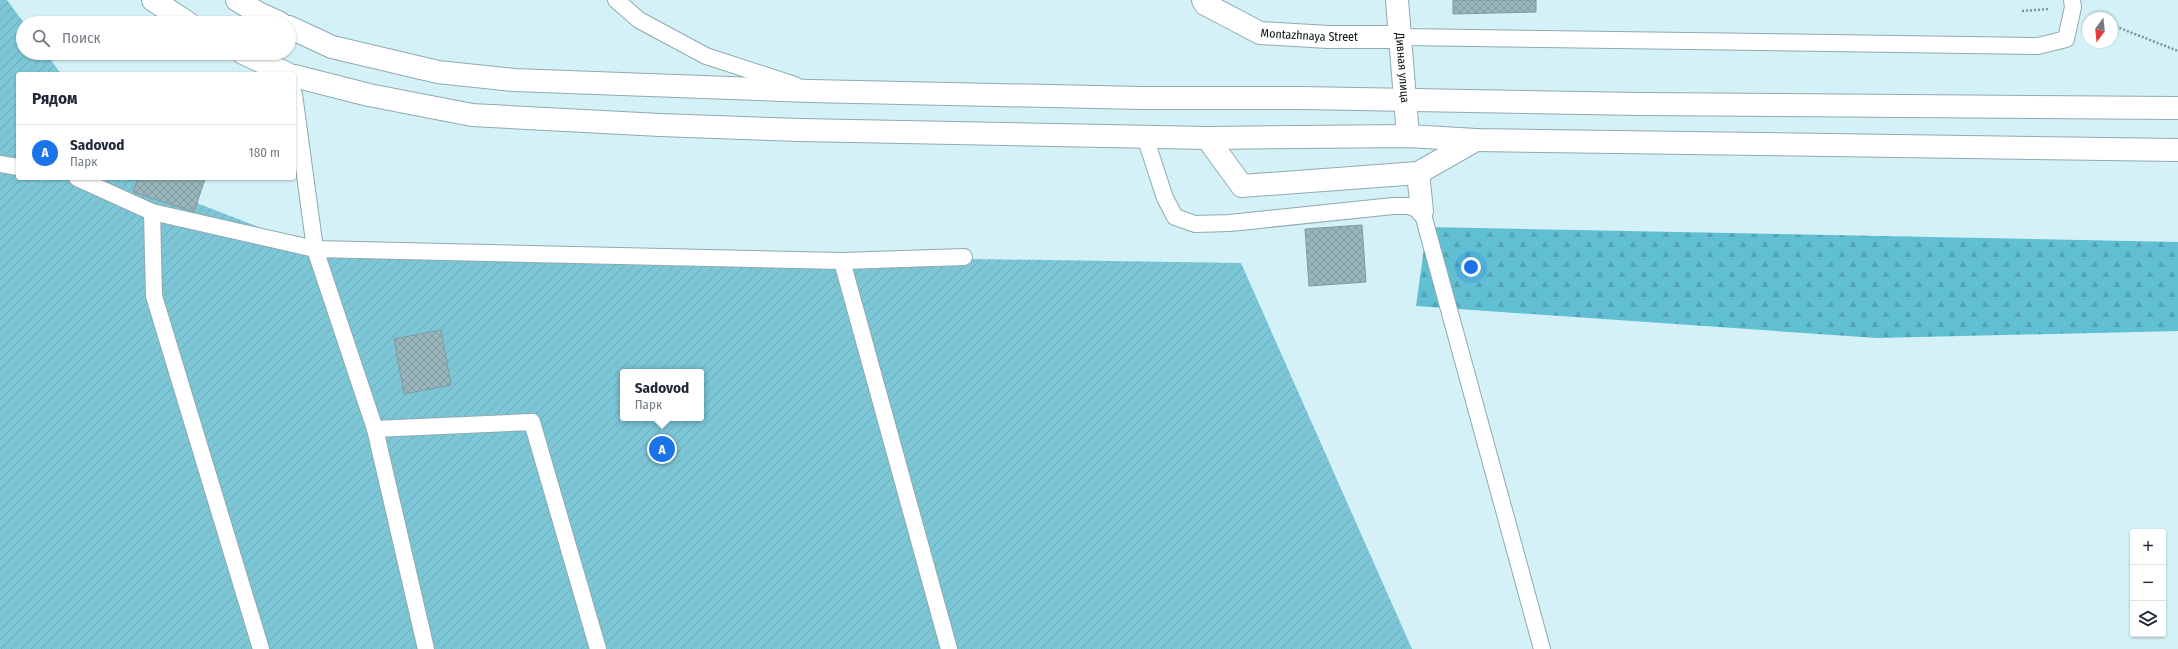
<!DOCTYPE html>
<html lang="ru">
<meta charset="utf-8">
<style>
:root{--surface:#fff;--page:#f2f2f3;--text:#1f2937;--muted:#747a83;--line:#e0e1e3;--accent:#1a73e8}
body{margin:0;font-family:"Fira Sans Condensed",sans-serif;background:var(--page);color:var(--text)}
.controls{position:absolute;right:12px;bottom:12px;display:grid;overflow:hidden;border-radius:4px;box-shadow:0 1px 3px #0004}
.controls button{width:36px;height:36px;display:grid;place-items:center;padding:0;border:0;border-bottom:1px solid var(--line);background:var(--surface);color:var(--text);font:20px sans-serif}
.compass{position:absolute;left:2082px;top:12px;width:36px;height:36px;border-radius:50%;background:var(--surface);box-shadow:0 1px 3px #0004;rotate:195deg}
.you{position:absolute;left:1471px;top:267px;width:14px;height:14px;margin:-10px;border:3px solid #fff;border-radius:50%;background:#1a73e8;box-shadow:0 0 0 6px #1a73e833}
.badge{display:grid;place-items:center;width:26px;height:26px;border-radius:50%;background:var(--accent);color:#fff;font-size:13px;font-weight:700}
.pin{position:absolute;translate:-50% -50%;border:2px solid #fff;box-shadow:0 1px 4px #0006}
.popup{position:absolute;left:620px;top:369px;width:84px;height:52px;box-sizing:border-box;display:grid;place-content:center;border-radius:4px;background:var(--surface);filter:drop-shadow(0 1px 3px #0005);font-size:13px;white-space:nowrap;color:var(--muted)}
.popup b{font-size:15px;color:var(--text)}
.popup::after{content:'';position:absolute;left:50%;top:100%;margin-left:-8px;border:8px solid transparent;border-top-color:var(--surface)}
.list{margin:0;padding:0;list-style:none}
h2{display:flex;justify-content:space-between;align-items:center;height:52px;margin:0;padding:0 16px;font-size:17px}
h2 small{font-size:13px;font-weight:400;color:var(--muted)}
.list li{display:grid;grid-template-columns:26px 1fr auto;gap:12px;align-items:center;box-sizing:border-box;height:56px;padding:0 16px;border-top:1px solid var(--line)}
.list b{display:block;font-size:15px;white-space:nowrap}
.list p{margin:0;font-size:13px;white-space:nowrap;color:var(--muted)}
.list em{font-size:13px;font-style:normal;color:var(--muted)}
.icon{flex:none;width:22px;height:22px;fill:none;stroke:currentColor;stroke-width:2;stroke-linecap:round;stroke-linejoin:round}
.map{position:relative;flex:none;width:2178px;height:649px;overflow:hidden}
.search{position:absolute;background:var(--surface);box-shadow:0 1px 3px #0004;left:16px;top:16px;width:280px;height:44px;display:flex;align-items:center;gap:10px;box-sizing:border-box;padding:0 14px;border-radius:22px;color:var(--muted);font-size:15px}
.panel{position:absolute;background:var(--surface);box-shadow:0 1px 3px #0004;left:16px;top:72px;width:280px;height:108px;border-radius:4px}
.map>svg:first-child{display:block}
.forest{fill:url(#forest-firs)}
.garden{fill:url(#garden-furrows);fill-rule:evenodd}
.building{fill:url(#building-cross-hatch);stroke:#7f9aa0}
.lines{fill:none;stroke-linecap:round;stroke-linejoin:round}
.service-casing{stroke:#8faab1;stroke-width:18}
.minor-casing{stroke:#8faab1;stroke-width:24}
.primary-casing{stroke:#8faab1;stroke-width:24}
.path{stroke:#7e9398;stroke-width:2.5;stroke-dasharray:2 2;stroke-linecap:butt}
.service{stroke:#fff;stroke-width:16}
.minor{stroke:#fff;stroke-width:22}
.primary{stroke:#fff;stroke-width:22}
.labels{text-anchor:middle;stroke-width:3.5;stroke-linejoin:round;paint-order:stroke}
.street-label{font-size:12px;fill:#0a1417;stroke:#fff}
</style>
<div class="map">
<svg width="2178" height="649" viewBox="0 0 2178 649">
<defs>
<pattern id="forest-firs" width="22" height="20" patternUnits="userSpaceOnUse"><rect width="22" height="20" fill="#60bfd3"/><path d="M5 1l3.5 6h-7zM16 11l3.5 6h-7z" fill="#52a3b4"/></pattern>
<pattern id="garden-furrows" width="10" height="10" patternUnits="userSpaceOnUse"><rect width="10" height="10" fill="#7cc6d6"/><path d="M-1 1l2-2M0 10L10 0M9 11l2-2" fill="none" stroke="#6aa9b7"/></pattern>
<pattern id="building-cross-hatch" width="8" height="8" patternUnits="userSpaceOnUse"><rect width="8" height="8" fill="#99b5bb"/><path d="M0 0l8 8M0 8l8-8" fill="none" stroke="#829ba0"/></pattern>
</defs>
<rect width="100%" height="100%" fill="#d4f1f8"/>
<polygon class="forest" points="1427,227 2178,242 2178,331 1877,338 1416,306"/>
<path class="garden" d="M0,0H7L24,23L23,53H46L61,74H18V178H137L140,181L315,249L1241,263L1412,649H0ZM623,372H701V418H623Z"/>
<g class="building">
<polygon points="1453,0 1536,0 1536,12 1453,14"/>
<polygon points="138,178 202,178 205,179 194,212 133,192"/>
<polygon points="1362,225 1366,282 1309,286 1305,229"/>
<polygon points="441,330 451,385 404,394 394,339"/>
</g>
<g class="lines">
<defs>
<g id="service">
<polyline points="616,0 639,20 706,56 795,85"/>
<polyline points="1401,37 2038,46 2066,39 2073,7 2072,0"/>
<polyline points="294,94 315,249 375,429 426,649"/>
<polyline points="1145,137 1165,198 1175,217 1195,224 1230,223 1393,206 1409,206 1422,211 1542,649"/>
<polyline points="0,164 18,167"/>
<polyline points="77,178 152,212 315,249 842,261 964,257"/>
<polyline points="152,212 154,296 261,649"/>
<polyline points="842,261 949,649"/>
<polyline points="375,429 532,422 598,649"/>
</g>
<g id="minor">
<path id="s1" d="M1203,0L1205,4L1260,33L1328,37H1401"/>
<path id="s2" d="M1397,0L1408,136"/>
<polyline points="1207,138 1242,186 1418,173 1476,140"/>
<polyline points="1418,173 1422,211"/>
</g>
<g id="primary">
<polyline points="153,0 188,23"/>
<polyline points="237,0 258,13 280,23"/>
<polyline points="289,27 332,47 438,72 514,80 810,91 1142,98 1301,98 1641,104 2178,108"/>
<polyline points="243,53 288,74"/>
<polyline points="294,76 369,95 472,115 660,125 800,130 1207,138 1408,136 1476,140 2178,150"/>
</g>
</defs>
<use href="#service" class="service-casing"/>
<use href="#minor" class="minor-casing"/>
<use href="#primary" class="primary-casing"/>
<g class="path">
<polyline points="2022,11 2049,9"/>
<polyline points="2112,25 2178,51"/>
</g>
<use href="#service" class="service"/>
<use href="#minor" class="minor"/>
<use href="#primary" class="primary"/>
</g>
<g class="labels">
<g class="street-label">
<text dy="4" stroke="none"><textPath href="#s1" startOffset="116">Montazhnaya Street</textPath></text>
<text dy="4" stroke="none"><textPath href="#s2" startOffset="68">Дивная улица</textPath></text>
</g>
</g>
</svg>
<div class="controls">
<button>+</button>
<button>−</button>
<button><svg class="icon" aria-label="layers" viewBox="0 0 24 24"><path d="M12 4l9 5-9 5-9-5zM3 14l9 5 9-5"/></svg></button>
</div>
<svg class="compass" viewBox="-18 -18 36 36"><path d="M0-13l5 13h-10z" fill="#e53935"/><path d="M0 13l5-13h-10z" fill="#747a83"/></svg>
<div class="you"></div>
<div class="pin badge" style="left:662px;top:449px">A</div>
<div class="popup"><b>Sadovod</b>Парк</div>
<div class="search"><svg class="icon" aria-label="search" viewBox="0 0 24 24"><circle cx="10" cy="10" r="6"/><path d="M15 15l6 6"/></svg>Поиск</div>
<section class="panel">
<h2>Рядом<small></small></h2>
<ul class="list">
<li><span class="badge">A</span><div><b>Sadovod</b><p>Парк</p></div><em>180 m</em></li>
</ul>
</section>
</div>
